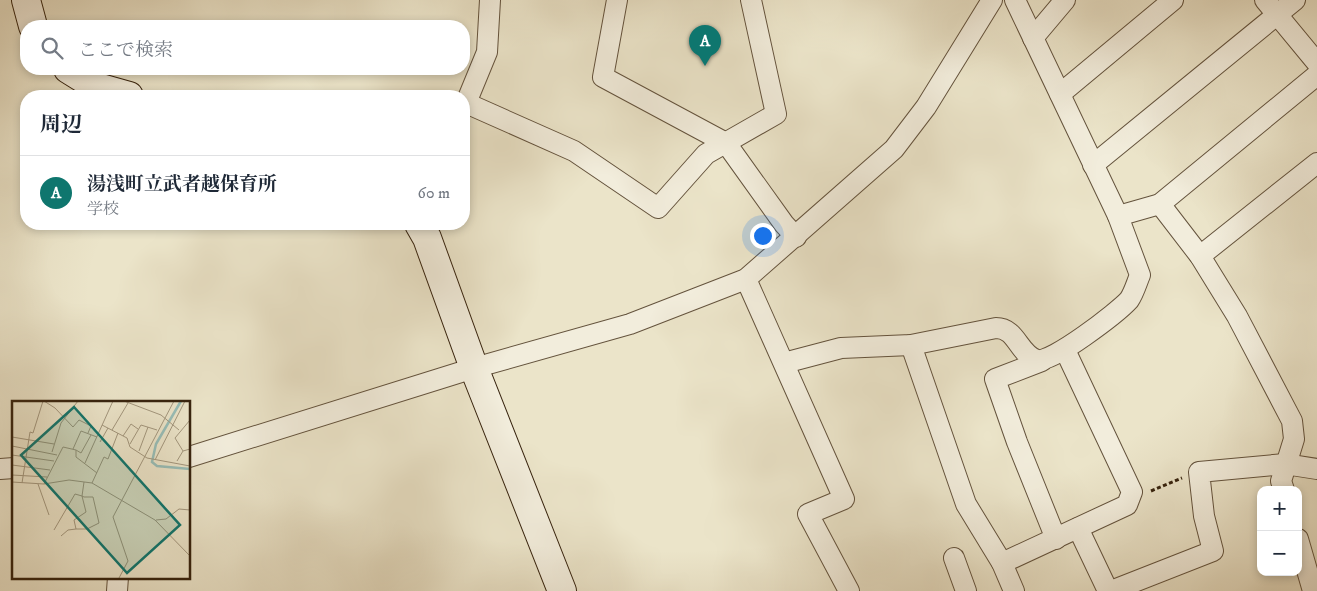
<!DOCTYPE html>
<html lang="ja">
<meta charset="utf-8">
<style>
:root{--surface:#fff;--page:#f6f6f7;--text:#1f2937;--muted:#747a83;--line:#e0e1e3;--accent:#0f766e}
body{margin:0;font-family:"IM FELL DW Pica","Noto Serif JP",serif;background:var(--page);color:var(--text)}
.controls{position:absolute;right:15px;bottom:15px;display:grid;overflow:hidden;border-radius:10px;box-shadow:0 2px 8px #0003}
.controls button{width:45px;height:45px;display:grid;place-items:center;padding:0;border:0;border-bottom:1px solid var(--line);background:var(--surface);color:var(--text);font:25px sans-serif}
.you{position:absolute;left:762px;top:235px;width:18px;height:18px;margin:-12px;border:4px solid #fff;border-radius:50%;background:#1a73e8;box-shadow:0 0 0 8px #1a73e833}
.badge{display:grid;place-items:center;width:32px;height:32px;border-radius:50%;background:var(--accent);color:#fff;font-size:16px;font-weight:700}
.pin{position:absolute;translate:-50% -41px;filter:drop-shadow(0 1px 2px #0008)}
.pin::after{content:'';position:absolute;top:26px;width:18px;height:15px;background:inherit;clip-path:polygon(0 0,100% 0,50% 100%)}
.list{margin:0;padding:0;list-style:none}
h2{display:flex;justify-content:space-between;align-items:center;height:65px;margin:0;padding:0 20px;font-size:21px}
h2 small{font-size:16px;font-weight:400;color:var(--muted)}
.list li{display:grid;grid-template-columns:32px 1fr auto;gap:15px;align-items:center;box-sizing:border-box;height:75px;padding:0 20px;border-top:1px solid var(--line)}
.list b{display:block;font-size:19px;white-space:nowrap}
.list p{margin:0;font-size:16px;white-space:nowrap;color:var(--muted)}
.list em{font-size:16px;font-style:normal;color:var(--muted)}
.icon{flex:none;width:28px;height:28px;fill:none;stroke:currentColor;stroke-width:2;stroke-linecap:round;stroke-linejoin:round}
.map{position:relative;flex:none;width:1317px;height:591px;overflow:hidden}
.search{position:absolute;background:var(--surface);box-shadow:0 2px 8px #0003;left:20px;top:20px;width:450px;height:55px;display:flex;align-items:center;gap:12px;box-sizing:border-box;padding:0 18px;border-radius:20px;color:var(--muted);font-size:19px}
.panel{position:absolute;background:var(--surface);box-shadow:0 2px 8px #0003;left:20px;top:90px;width:450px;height:140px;border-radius:20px}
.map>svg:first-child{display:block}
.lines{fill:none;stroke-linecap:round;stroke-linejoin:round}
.street-casing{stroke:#64533d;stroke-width:22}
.secondary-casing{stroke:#37230e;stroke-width:30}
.path{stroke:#37230e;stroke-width:3;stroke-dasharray:4 2.5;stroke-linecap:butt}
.street{stroke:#f2eddc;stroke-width:20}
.secondary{stroke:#f2eddc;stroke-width:28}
.inset-river{fill:none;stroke:#98beb8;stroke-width:2.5}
.inset-road{fill:none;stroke:#a3977e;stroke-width:1}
.view{fill:#0f766e;fill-opacity:0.15;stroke:#0f766e;stroke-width:2.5}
.inset-edge{fill:none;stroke:#37230e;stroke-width:2.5}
</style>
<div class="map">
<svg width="1317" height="591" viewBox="0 0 1317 591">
<rect width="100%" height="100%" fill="#ebe4c9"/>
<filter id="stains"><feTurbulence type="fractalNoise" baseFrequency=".004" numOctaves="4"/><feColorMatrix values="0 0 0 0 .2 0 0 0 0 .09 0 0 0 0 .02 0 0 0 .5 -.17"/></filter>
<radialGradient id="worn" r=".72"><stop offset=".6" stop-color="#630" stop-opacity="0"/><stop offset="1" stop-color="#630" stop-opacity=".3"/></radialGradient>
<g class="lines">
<defs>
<g id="street">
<polyline points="490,0 487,52 466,103 574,151 658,208 706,154 776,114 751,0"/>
<polyline points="617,0 603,77 726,143 784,224 796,237"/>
<polyline points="1265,0 1317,63"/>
<polyline points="1033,38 1065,0"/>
<polyline points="1060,94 1173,0"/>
<polyline points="1093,165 1295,0"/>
<polyline points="1160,204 1200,256 1237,316 1292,421 1294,439 1281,481 1284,490"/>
<polyline points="1118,216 1160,204 1317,75"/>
<polyline points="1200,256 1317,163"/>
<polyline points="746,279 844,499 808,514 849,591"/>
<polyline points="911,345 966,504 1002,563 1014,591"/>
<polyline points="1042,361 995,379 1017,442 1056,539"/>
<path d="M784,363L841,348L911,345L996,328C1017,328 1018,354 1037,360C1051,364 1118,312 1129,300C1134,293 1137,282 1140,275L1118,216L1015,0"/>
<polyline points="189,457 474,368 630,324 746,279 894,149 926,107 992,0"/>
<polyline points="0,469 14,468"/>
<polyline points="1078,528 1108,591"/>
<polyline points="1298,539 1313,591"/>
<polyline points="954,558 966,591"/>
<polyline points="1002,563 1127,505 1132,492 1065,350"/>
<polyline points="117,591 118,577"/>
<polyline points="1111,591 1213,551 1204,516 1199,472 1285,464 1317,469"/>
</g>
<g id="secondary">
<polyline points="26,0 33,26"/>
<polyline points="68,69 97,87 129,96"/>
<polyline points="419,224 427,238 474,368 562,591"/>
</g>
</defs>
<use href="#street" class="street-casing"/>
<use href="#secondary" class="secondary-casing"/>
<polyline class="path" points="1151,491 1182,478"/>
<use href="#street" class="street"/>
<use href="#secondary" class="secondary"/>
</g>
<g transform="translate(12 401)">
<rect width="178" height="178" fill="#ebe4c9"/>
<path class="inset-river" d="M169,0L144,43L140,61L145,65L178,68"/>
<path class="inset-road" d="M32,0L43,7L61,26L67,19L79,25L76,32M112,0L149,14L167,29M90,24L115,37L118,46L135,57L178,65M100,29L116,2M111,35L119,23L126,28M0,36L42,43M88,41L96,27M118,43L129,24L145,29M0,45L45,54M61,48L69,30L85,36M64,49L69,52L79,34M127,50L136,26M171,50L163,37L178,19M40,51L49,22L66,0M0,54L42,60M143,59L173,0M165,60L171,50L178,48M73,62L101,0M0,64L38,69M0,74L35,76M0,81L32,83L57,79L80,82L143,119L178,155M10,82L18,31L21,32L31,0M80,82L92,56L96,58L106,32M26,83L37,114M32,83L51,46L64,49V56L85,72M144,119L154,118L167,108L178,109M42,129L63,93L70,95L72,96H81L87,122L75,128H64L62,119L74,111L70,95L72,81M49,135L56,129L64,128M107,177L116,160L101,116L162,0"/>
<path class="view" d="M62,6L168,124L115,172L9,54Z"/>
<rect width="178" height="178" class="inset-edge"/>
</g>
<rect width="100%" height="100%" filter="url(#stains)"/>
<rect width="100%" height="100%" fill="url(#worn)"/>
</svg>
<div class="controls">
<button>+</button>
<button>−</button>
</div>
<div class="you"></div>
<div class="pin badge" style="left:705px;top:66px">A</div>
<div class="search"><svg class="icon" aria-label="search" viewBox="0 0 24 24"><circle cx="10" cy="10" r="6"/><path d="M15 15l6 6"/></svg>ここで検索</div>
<section class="panel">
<h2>周辺<small></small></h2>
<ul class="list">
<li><span class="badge">A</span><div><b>湯浅町立武者越保育所</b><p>学校</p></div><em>60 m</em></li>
</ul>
</section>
</div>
